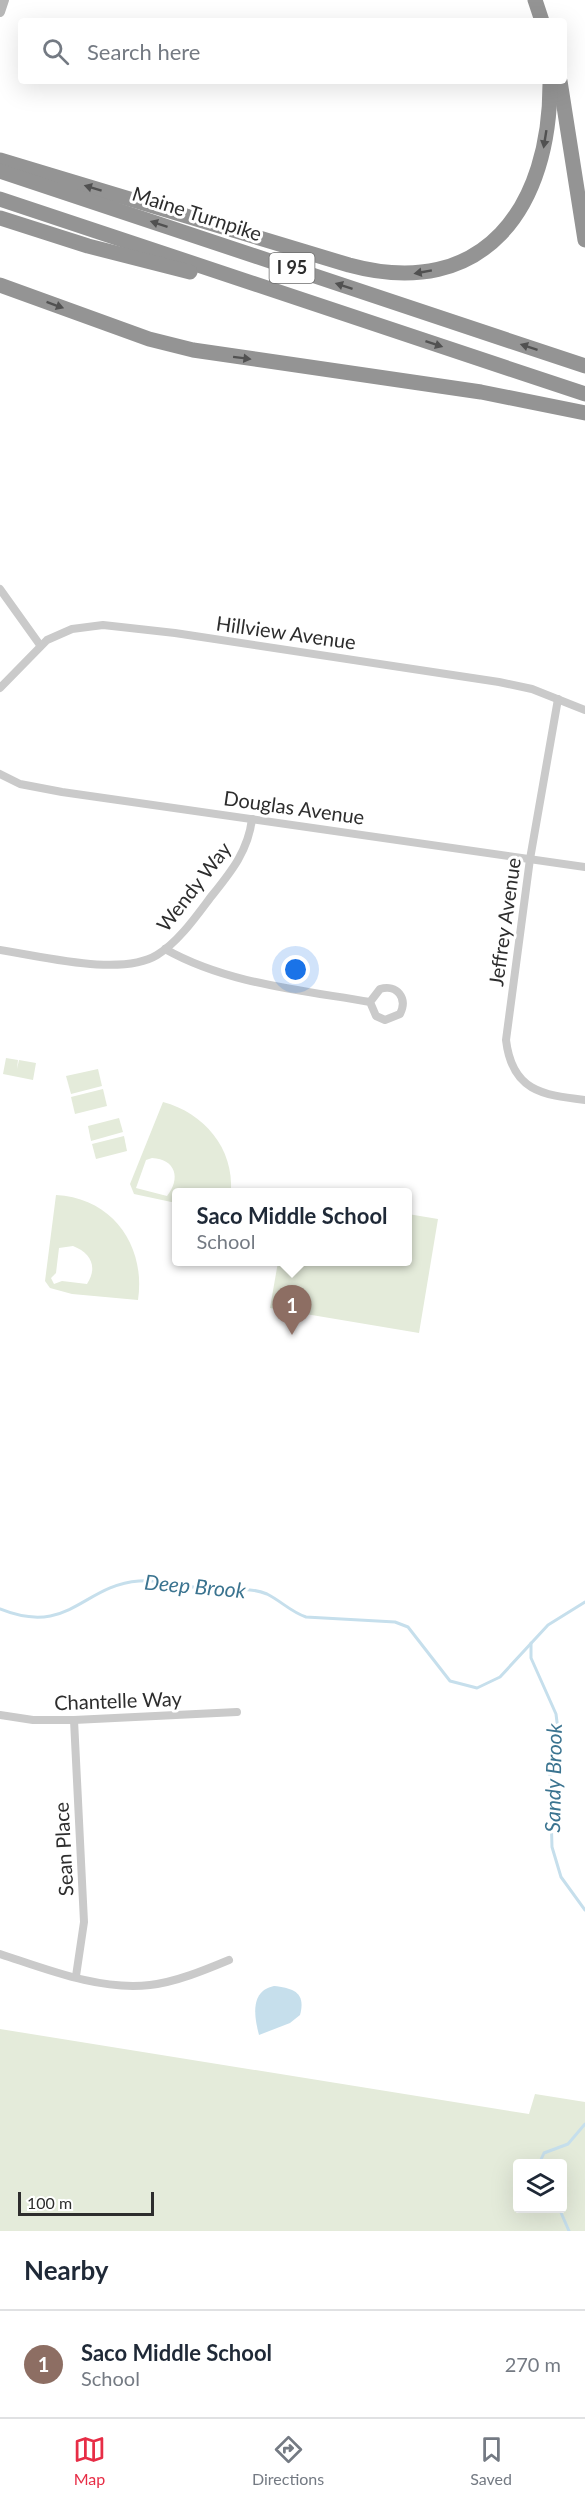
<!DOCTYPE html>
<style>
:root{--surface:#fff;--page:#f6f6f7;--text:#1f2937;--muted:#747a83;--line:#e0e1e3;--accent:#e72d46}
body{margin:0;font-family:Lato,sans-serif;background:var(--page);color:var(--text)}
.controls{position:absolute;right:18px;bottom:18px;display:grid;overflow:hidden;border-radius:6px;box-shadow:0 6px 24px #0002}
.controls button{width:54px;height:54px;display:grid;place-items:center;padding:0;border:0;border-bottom:2px solid var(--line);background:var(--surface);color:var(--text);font:30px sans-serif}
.scale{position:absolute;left:18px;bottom:15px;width:136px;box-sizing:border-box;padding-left:6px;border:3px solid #2d2d2d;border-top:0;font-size:16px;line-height:21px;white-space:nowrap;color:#2d2d2d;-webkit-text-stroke:4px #fff;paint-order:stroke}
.you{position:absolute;left:296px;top:970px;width:21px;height:21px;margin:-15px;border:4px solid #fff;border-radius:50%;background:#1a73e8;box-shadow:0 0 0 9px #1a73e833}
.badge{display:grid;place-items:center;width:39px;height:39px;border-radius:50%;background:var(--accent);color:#fff;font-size:20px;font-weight:700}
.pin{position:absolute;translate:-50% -50px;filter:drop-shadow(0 2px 3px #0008)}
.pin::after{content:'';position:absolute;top:32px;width:21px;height:18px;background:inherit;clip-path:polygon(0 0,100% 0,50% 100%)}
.popup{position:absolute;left:172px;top:1188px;width:240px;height:78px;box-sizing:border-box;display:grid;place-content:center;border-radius:6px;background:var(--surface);filter:drop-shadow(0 2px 4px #0005);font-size:20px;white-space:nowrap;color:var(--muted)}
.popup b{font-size:22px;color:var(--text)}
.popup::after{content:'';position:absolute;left:50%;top:100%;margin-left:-12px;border:12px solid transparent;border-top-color:var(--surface)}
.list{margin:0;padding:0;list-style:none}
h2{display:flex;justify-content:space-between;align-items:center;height:78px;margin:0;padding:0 24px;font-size:26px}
h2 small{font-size:20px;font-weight:400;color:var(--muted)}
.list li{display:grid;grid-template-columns:39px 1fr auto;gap:18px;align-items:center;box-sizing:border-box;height:108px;padding:0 24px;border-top:2px solid var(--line)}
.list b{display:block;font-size:22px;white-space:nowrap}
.list p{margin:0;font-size:20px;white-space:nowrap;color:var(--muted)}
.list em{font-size:20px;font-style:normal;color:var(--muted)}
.icon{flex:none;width:33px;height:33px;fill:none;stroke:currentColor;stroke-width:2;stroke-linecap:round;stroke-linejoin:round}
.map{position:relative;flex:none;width:585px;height:2231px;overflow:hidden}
.search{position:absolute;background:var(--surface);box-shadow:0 6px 24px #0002;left:18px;right:18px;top:18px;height:66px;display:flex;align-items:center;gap:15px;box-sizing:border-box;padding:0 21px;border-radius:6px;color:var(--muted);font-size:22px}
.sheet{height:186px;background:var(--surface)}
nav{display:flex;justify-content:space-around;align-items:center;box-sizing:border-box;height:84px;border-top:2px solid var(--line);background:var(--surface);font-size:16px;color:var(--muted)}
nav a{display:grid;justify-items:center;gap:3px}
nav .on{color:var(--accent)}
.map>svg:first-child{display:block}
.green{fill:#e4ebda;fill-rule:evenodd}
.water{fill:#c6dfec}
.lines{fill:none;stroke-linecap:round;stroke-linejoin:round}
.stream{stroke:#c6dfec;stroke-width:3}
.minor{stroke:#cacaca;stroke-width:8}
.secondary{stroke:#b7b7b7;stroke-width:10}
.motorway{stroke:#949494;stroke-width:15}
.oneway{fill:#515151}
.labels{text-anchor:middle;stroke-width:6;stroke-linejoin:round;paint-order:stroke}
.shield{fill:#fff;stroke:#6c6c6c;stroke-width:1.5}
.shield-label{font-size:18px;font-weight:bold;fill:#2d2d2d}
.street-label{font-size:20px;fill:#2d2d2d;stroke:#fff}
.water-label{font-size:21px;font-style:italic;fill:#3b7490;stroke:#fff}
</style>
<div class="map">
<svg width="585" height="2231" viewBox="0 0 585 2231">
<rect width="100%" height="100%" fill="#fff"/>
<g class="green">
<polygon points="6,1058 18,1060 17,1069 19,1060 36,1063 33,1080 3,1074"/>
<polygon points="98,1069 102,1086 71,1094 66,1076"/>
<polygon points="103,1089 107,1106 75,1114 71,1097"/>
<path d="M163,1102C204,1113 234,1148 231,1192H176V1203L134,1194L130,1184ZM152,1158C176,1159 181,1179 167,1196L136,1188L146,1160Z"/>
<polygon points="119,1118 123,1132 91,1141 88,1126"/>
<polygon points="124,1136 127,1151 96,1159 92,1144"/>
<path d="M56,1195C113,1198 146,1246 138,1300L72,1294L50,1288L45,1281ZM73,1246C91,1253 98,1267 87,1284L62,1281L54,1284L51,1278L56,1273L59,1248Z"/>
<polygon points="408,1214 438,1219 419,1333 270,1308 278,1262 407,1262"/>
<path d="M0,2029L529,2114L535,2094L585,2102V2231H0ZM518,2164H562V2208H518Z"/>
</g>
<path class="water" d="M274,1986C294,1988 306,1993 300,2015L290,2023L259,2035C254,2016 250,1991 274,1986Z"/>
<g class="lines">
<g class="stream">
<path d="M0,1609C69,1637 83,1585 139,1581C163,1579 184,1587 207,1589C227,1591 248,1586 267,1594C281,1601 291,1612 306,1617L395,1622L408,1627L450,1681L477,1688L500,1677L548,1625L585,1602"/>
<polyline points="531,1643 531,1658 556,1714 558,1730 550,1775 552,1847 561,1877 585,1910"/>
<polyline points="539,2164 544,2153 568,2144 585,2124"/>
<polyline points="559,2208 569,2231"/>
</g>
<g class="minor">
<polyline points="0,589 40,645"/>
<polyline points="0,688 47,640 72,629 103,625 175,633 499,682 532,689 585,710"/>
<path d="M558,699L530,859L506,1040C512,1091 542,1095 585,1100"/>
<polyline points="0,774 20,784 62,792 585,867"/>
<path d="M165,949C227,984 301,990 370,1002L376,1016L385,1020L400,1014C408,998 397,984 380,989L370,1002"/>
<path d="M0,950C41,956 121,977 157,955C178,942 195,918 210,898C230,873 248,852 252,819"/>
<polyline points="0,1715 33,1720 74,1720 237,1712"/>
<polyline points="74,1720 84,1922 76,1976"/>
<path d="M0,1954C46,1969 100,1991 150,1985C176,1982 205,1970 229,1960"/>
</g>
<polyline class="secondary" points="0,12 4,0"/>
<g class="motorway">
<polyline points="535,0 542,21"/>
<polyline points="560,81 585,240"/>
<path d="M0,160L349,265C485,302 551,206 550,81"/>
<polyline points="0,171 585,366"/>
<polyline points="0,199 585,394"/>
<polyline points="0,218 88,246 190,272"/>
<polyline points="0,285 149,339 193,350 481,392 585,413"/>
</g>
</g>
<defs><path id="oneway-solid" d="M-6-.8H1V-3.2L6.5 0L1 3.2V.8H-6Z" transform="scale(1.5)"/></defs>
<g class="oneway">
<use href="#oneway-solid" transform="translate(545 139) rotate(99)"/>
<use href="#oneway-solid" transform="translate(93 188) rotate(-163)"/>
<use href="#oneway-solid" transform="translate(159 224) rotate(-162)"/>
<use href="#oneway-solid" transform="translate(423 272) rotate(170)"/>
<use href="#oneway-solid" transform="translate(344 286) rotate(-162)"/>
<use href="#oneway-solid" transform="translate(55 305) rotate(20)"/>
<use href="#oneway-solid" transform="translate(434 344) rotate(18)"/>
<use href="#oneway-solid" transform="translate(529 347) rotate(-162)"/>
<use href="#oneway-solid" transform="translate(242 358) rotate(7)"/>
</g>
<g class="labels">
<rect class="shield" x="269.5" y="253" width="45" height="30" rx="4.5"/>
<g class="shield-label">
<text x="292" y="274">I 95</text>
</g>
<g class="street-label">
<text transform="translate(197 214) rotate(18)" y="7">Maine Turnpike</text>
<text transform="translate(286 633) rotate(8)" y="7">Hillview Avenue</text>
<text transform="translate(294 808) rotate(8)" y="7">Douglas Avenue</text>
<text transform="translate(194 887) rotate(-52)" y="7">Wendy Way</text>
<text transform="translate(505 922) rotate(-82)" y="7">Jeffrey Avenue</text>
<text transform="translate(118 1701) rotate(-2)" y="7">Chantelle Way</text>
<text transform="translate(64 1849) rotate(-93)" y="7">Sean Place</text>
</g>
<g class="water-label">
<text transform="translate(195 1587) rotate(5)" y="7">Deep Brook</text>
<text transform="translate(554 1778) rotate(-89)" y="7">Sandy Brook</text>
</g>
</g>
</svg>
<div class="controls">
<button><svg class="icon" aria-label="layers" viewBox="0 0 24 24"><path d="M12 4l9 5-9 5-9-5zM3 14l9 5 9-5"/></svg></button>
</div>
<div class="scale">100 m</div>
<div class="you"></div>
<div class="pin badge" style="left:292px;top:1335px;background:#8d6e63">1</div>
<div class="popup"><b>Saco Middle School</b>School</div>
<div class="search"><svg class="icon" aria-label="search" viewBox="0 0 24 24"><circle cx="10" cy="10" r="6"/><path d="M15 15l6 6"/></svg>Search here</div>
</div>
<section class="sheet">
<h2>Nearby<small></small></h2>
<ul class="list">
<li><span class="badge" style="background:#8d6e63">1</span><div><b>Saco Middle School</b><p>School</p></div><em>270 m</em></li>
</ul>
</section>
<nav>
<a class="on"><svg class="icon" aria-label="map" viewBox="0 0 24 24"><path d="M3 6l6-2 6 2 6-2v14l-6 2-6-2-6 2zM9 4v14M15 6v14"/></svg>Map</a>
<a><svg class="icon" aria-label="directions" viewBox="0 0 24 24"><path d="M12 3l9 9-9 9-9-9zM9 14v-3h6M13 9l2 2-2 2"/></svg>Directions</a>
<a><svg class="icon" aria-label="saved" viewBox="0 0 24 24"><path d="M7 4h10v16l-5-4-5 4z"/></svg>Saved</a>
</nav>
